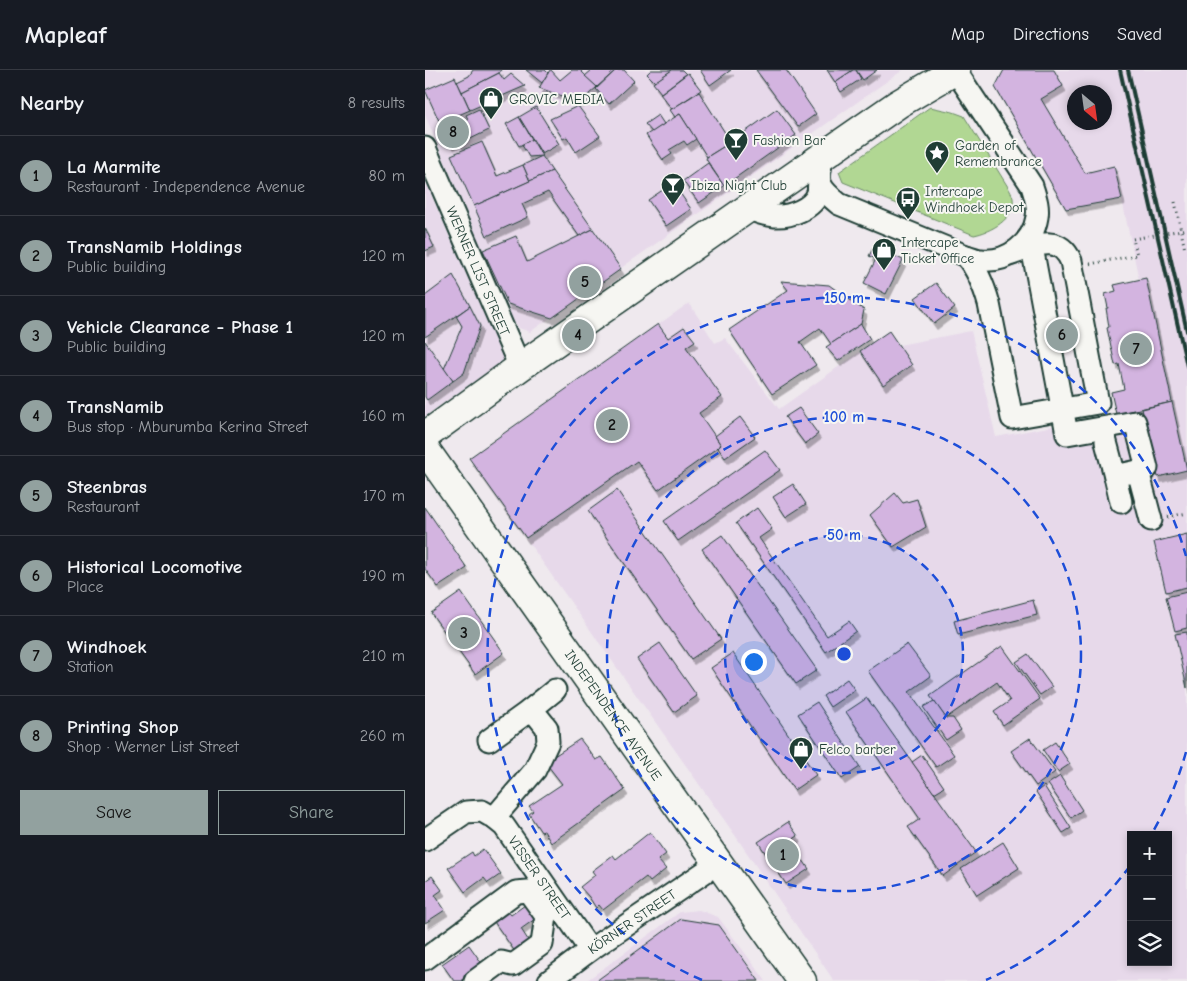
<!DOCTYPE html>
<meta charset="utf-8">
<style>
:root{--surface:#171b24;--page:#20242c;--text:#f1f3f6;--muted:#9ea1a6;--line:#363941;--accent:#92a19f}
body{margin:0;font-family:"Comic Neue",sans-serif;background:var(--page);color:var(--text)}
.controls{position:absolute;right:15px;bottom:15px;display:grid;overflow:hidden;border-radius:0px;box-shadow:0 2px 8px #0003}
.controls button{width:45px;height:45px;display:grid;place-items:center;padding:0;border:0;border-bottom:1px solid var(--line);background:var(--surface);color:var(--text);font:25px sans-serif}
.compass{position:absolute;left:642px;top:15px;width:45px;height:45px;border-radius:50%;background:var(--surface);box-shadow:0 2px 8px #0003;rotate:151deg}
.you{position:absolute;left:328px;top:591px;width:18px;height:18px;margin:-12px;border:4px solid #fff;border-radius:50%;background:#1a73e8;box-shadow:0 0 0 8px #1a73e833}
.badge{display:grid;place-items:center;width:32px;height:32px;border-radius:50%;background:var(--accent);color:#111;font-size:16px;font-weight:700}
.pin{position:absolute;translate:-50% -50%;border:2px solid #fff;box-shadow:0 1px 5px #0006}
.list{margin:0;padding:0;list-style:none}
h2{display:flex;justify-content:space-between;align-items:center;height:65px;margin:0;padding:0 20px;font-size:21px}
h2 small{font-size:16px;font-weight:400;color:var(--muted)}
.list li{display:grid;grid-template-columns:32px 1fr auto;gap:15px;align-items:center;box-sizing:border-box;height:80px;padding:0 20px;border-top:1px solid var(--line)}
.list b{display:block;font-size:19px;white-space:nowrap}
.list p{margin:0;font-size:16px;white-space:nowrap;color:var(--muted)}
.list em{font-size:16px;font-style:normal;color:var(--muted)}
.actions{display:flex;gap:10px;padding:15px 20px}
.actions a{flex:1;padding:11px 0;border:1px solid var(--accent);border-radius:0px;text-align:center;font-size:18px;color:var(--accent)}
.actions .main{background:var(--accent);color:#111}
.icon{flex:none;width:28px;height:28px;fill:none;stroke:currentColor;stroke-width:2;stroke-linecap:round;stroke-linejoin:round}
.map{position:relative;flex:none;width:762px;height:911px;overflow:hidden}
header{display:flex;align-items:center;gap:30px;box-sizing:border-box;height:70px;padding:0 25px;background:var(--surface);border-bottom:1px solid var(--line)}
header strong{font-size:24px}
nav{display:flex;gap:28px;margin-inline-start:auto;font-size:18px}
main{display:flex}
aside{flex:1;background:var(--surface)}
.map>svg:first-child{display:block}
.built{fill:#e7d9ea;fill-rule:evenodd}
.green{fill:#b1d793;stroke:#688a64}
.building{fill:#d3b4e0;stroke:#1f3d34;filter:url(#shadow)}
.lines{fill:none;stroke-linecap:round;stroke-linejoin:round}
.minor-casing{stroke:#1f3d34;stroke-width:25}
.major-casing{stroke:#1f3d34;stroke-width:31}
.path{stroke:#1f3d34;stroke-width:3;stroke-dasharray:1 4;stroke-linecap:butt}
.minor{stroke:#f6f6f2;stroke-width:21}
.major{stroke:#f6f6f2;stroke-width:28}
.rail{stroke:#1f3d34;stroke-width:4}
.path-bridge{stroke:#1f3d34;stroke-width:3;stroke-dasharray:1 4;stroke-linecap:butt}
.ring{fill:none;stroke:#1d4ed8;stroke-width:2.5;stroke-dasharray:9 6}
.labels{text-anchor:middle;stroke-width:4;stroke-linejoin:round;paint-order:stroke}
.poi-label{font-size:14px;fill:#1f3d34;stroke:#f6f6f2;text-anchor:start}
.street-label{font-size:14px;fill:#1f3d34;stroke:#f6f6f2}
.centre{fill:#1d4ed8;stroke:#f6f6f2;stroke-width:2.5}
.ring-label{font-size:15px;text-anchor:middle;font-weight:bold;fill:#1d4ed8;stroke:#f6f6f2;stroke-width:4;stroke-linejoin:round;paint-order:stroke}
</style>
<header>
<strong>Mapleaf</strong>
<nav><a>Map</a><a>Directions</a><a>Saved</a></nav>
</header>
<main>
<aside>
<h2>Nearby<small>8 results</small></h2>
<ul class="list">
<li><span class="badge">1</span><div><b>La Marmite</b><p>Restaurant · Independence Avenue</p></div><em>80 m</em></li>
<li><span class="badge">2</span><div><b>TransNamib Holdings</b><p>Public building</p></div><em>120 m</em></li>
<li><span class="badge">3</span><div><b>Vehicle Clearance - Phase 1</b><p>Public building</p></div><em>120 m</em></li>
<li><span class="badge">4</span><div><b>TransNamib</b><p>Bus stop · Mburumba Kerina Street</p></div><em>160 m</em></li>
<li><span class="badge">5</span><div><b>Steenbras</b><p>Restaurant</p></div><em>170 m</em></li>
<li><span class="badge">6</span><div><b>Historical Locomotive</b><p>Place</p></div><em>190 m</em></li>
<li><span class="badge">7</span><div><b>Windhoek</b><p>Station</p></div><em>210 m</em></li>
<li><span class="badge">8</span><div><b>Printing Shop</b><p>Shop · Werner List Street</p></div><em>260 m</em></li>
</ul>
<div class="actions"><a class="main">Save</a><a>Share</a></div>
</aside>
<div class="map">
<svg width="762" height="911" viewBox="0 0 762 911">
<defs>
<filter id="shadow"><feDropShadow dx="3" dy="5.5" stdDeviation="0" flood-color="#0004"/></filter>
</defs>
<rect width="100%" height="100%" fill="#efe9ee"/>
<filter id="ink" filterUnits="userSpaceOnUse"><feTurbulence type="fractalNoise" baseFrequency=".02" numOctaves="2"/><feDisplacementMap in="SourceGraphic" scale="10" xChannelSelector="R" yChannelSelector="G"/><feConvolveMatrix kernelMatrix="1 2 1 2 8 2 1 2 1" color-interpolation-filters="sRGB"/></filter>
<g filter="url(#ink)">
<g class="built">
<polygon points="0,0 478,0 105,262 94,258 85,245 0,45"/>
<path d="M579,0H762V911H409L312,768L44,388L264,233L290,273L300,268L354,339L464,261L474,275L546,261L571,367L691,344L746,332L714,210L697,130L641,139L570,18ZM650,22H680V52H650ZM706,765H743V892H706Z"/>
<polygon points="0,111 79,290 0,346"/>
<polygon points="274,840 293,847 341,911 161,911 255,842"/>
</g>
<path class="green" d="M505,37L528,42L539,46L583,117C585,121 587,124 588,128C591,149 565,162 549,165L418,112L414,102Z"/>
<g class="building">
<polygon points="48,0 76,0 74,3 37,22 32,12 44,6"/>
<polygon points="101,0 120,0 123,3 117,13"/>
<polygon points="125,0 126,0 135,10 147,0 155,0 172,17 155,32 114,18"/>
<polygon points="167,0 191,0 172,17 160,6"/>
<polygon points="191,0 199,0 209,11 184,34 171,19"/>
<polygon points="226,0 247,0 230,12 222,4"/>
<polygon points="247,0 257,0 261,4 236,23 228,13"/>
<polygon points="275,0 306,0 285,15"/>
<polygon points="331,0 361,0 391,44 373,57"/>
<polygon points="402,0 428,0 410,12"/>
<polygon points="428,0 431,0 436,9 416,22 410,12"/>
<polygon points="431,0 452,0 438,10"/>
<polygon points="579,0 629,0 638,16 616,29 660,103 689,96 697,129 641,139 570,17"/>
<polygon points="74,3 79,10 86,4 100,16 45,40 37,22"/>
<polygon points="263,3 276,20 247,39 235,24"/>
<polygon points="30,7 45,40 15,53 0,20"/>
<polygon points="274,22 306,72 282,87 255,44 250,47 245,40"/>
<polygon points="153,36 175,66 151,82 142,67 138,69 125,49"/>
<polygon points="111,37 134,74 117,84 94,47"/>
<polygon points="54,39 64,60 35,74 33,71 26,74 17,54 28,49 31,55 43,49 41,45"/>
<polygon points="352,39 371,65 299,116 281,89 282,87 306,72"/>
<polygon points="255,44 271,69 262,75 259,71 244,80 247,84 238,90 221,65"/>
<polygon points="233,45 239,54 227,62 220,54"/>
<polygon points="94,47 107,69 94,76 81,54"/>
<polygon points="107,69 117,86 104,87 97,75"/>
<polygon points="57,72 72,106 98,95 105,111 49,136 26,85"/>
<polygon points="117,86 127,101 105,111 98,95"/>
<polygon points="283,93 299,116 274,133 258,111"/>
<polygon points="127,101 168,159 154,166 123,122 97,134 103,147 62,166 49,136"/>
<polygon points="248,113 266,139 241,156 223,130"/>
<polygon points="0,158 9,177 0,181"/>
<polygon points="168,159 196,199 127,248 83,234 58,180 91,166 102,192"/>
<polygon points="449,176 478,190 461,224 439,213 451,189 444,186"/>
<polygon points="28,205 45,236 0,267 0,226"/>
<polygon points="721,208 747,332 691,344 686,322 699,319 694,294 690,295 682,258 684,257 681,238 683,238 680,224 691,221 689,215"/>
<polygon points="356,211 404,215 439,240 436,254 406,274 395,258 375,272 391,295 347,324 304,260 363,220"/>
<polygon points="511,213 530,238 509,254 490,228"/>
<polygon points="45,236 55,256 39,303 28,311 19,299 37,256 31,246"/>
<polygon points="233,254 243,268 259,257 270,271 261,277 297,327 274,343 296,375 233,420 212,391 101,468 44,388"/>
<polygon points="436,254 445,269 413,291 401,277"/>
<polygon points="464,261 487,295 458,315 435,281"/>
<polygon points="0,271 28,311 2,330 0,327"/>
<polygon points="747,332 762,400 733,407 717,339"/>
<polygon points="374,338 393,364 380,374 360,347"/>
<polygon points="315,347 330,367 300,388 293,378 296,375 290,366"/>
<polygon points="340,380 355,400 253,471 239,451"/>
<polygon points="368,414 381,434 361,447 348,427"/>
<polygon points="192,420 296,569 266,589 163,441"/>
<polygon points="470,423 478,433 492,429 501,457 468,477 445,445"/>
<polygon points="0,437 42,498 13,517 0,499"/>
<polygon points="332,438 347,459 334,468 402,566 424,551 431,561 401,582 311,453"/>
<polygon points="762,464 762,517 741,522 729,472"/>
<polygon points="297,465 392,600 371,614 277,479"/>
<polygon points="36,522 79,583 50,604 6,543"/>
<polygon points="762,522 762,558 750,561 741,527"/>
<polygon points="608,530 612,545 533,565 529,551"/>
<polygon points="762,562 762,618 750,564"/>
<polygon points="235,573 272,626 249,642 212,589"/>
<polygon points="482,574 506,606 484,622 529,685 511,697 443,601"/>
<polygon points="577,576 615,629 578,655 569,642 585,631 572,612 521,648 505,626"/>
<polygon points="308,583 391,705 369,720 286,598"/>
<polygon points="603,584 627,617 615,625 591,592"/>
<polygon points="422,609 430,620 405,637 398,626"/>
<polygon points="442,628 551,782 518,806 483,757 495,749 421,642"/>
<polygon points="509,631 521,648 528,648 536,660 521,670 498,637"/>
<polygon points="392,632 435,697 417,709 373,644"/>
<polygon points="605,668 630,702 611,716 586,681"/>
<polygon points="155,669 171,690 177,687 200,720 126,773 119,761 116,762 104,744 108,741 104,736 137,714 120,692"/>
<polygon points="630,672 645,694 633,702 618,680"/>
<polygon points="497,685 519,717 509,723 487,692"/>
<polygon points="635,706 657,740 646,748 623,714"/>
<polygon points="619,716 646,758 638,763 611,722"/>
<polygon points="363,752 373,766 365,771 384,799 361,814 333,772"/>
<polygon points="225,762 241,784 233,790 241,799 225,812 221,807 178,840 174,835 171,838 164,827 155,817 170,805 167,801 188,785 191,789"/>
<polygon points="578,772 594,798 552,825 536,799"/>
<polygon points="58,779 76,804 63,813 59,808 40,822 23,798 47,782 49,786"/>
<polygon points="7,806 17,820 10,825 20,840 0,853 0,811"/>
<polygon points="100,835 110,849 96,859 107,876 93,886 67,849 81,839 86,845"/>
<polygon points="256,849 294,855 334,911 171,911"/>
<polygon points="44,875 61,899 43,911 29,911 17,894"/>
</g>
<g class="lines">
<defs>
<g id="minor">
<path id="s1" d="M0,78L95,297"/>
<path d="M398,86C391,113 393,117 414,134L541,186C546,187 551,190 556,190C583,193 608,173 612,147C614,136 610,126 607,116L530,0"/>
<path d="M323,138C331,142 340,145 350,146C364,147 388,139 393,123C394,120 393,115 394,111"/>
<polyline points="608,164 607,177 642,364 710,352 722,398 713,401 726,450"/>
<path d="M541,186C553,200 559,216 564,234L587,348L673,333L646,191C633,162 609,177 587,184"/>
<polyline points="681,372 690,406 713,401"/>
<polyline points="690,406 696,432"/>
<polyline points="104,641 130,620"/>
<polyline points="64,670 104,641 110,643 122,658 123,672 110,700 69,748"/>
<path id="s2" d="M0,770L41,742L57,741L69,748L79,756L165,880"/>
<polyline points="0,889 91,822 103,821 121,846 117,874 88,895 76,892 50,911"/>
<path id="s3" d="M124,911L165,880L293,793"/>
</g>
<g id="major">
<polyline points="0,366 95,297 398,86 473,34 531,0"/>
<path id="s4" d="M0,379L377,911"/>
</g>
</defs>
<use href="#minor" class="minor-casing"/>
<use href="#major" class="major-casing"/>
<g class="path">
<polyline points="750,132 760,180"/>
<polyline points="665,194 712,185 708,169"/>
<polyline points="743,447 762,443"/>
</g>
<use href="#minor" class="minor"/>
<use href="#major" class="major"/>
<g class="rail">
<polyline points="695,0 762,296"/>
<polyline points="703,0 762,261"/>
</g>
<polyline class="path-bridge" points="708,169 762,159"/>
</g>
</g>
<circle cx="419" cy="584" r="119" fill="#1d4ed8" fill-opacity=".12"/>
<g class="ring">
<circle cx="419" cy="584" r="119"/>
<circle cx="419" cy="584" r="237"/>
<path d="M761 682A356 356 0 0 1 726 765M705 796A356 356 0 0 1 561 910M277 910A356 356 0 1 1 761 486"/>
</g>
<defs>
<symbol id="shop-pin" viewBox="-11 -11 22 30"><path d="M0 17L-7.5 6A9.5 9.5 0 1 1 7.5 6Z" fill="#1f3d34" stroke="#f6f6f2"/><path d="M-5-2.5h2.3a2.7 3.5 0 0 1 5.4 0H5L5.5 6h-11ZM-1.5-2.5h3a1.5 2.3 0 0 0-3 0Z" fill="#fff"/></symbol>
<symbol id="bar-pin" viewBox="-11 -11 22 30"><path d="M0 17L-7.5 6A9.5 9.5 0 1 1 7.5 6Z" fill="#1f3d34" stroke="#f6f6f2"/><path d="M-6-5H6L.8 .8V4.5H3.5V6h-7V4.5H-.8V.8Z" fill="#fff"/></symbol>
<symbol id="sight-pin" viewBox="-11 -11 22 30"><path d="M0 17L-7.5 6A9.5 9.5 0 1 1 7.5 6Z" fill="#1f3d34" stroke="#f6f6f2"/><path d="M0-6L1.8-2.2L6-1.7L2.9 1.2L3.7 5.4L0 3.3L-3.7 5.4L-2.9 1.2L-6-1.7L-1.8-2.2Z" fill="#fff"/></symbol>
<symbol id="bus-pin" viewBox="-11 -11 22 30"><path d="M0 17L-7.5 6A9.5 9.5 0 1 1 7.5 6Z" fill="#1f3d34" stroke="#f6f6f2"/><path d="M-5-6H5V4H4V6H2V4H-2V6H-4V4H-5ZM-3.5-4V0h7V-4ZM-3.5 1.2v1.5H-2V1.2ZM2 1.2v1.5H3.5V1.2Z" fill="#fff"/></symbol>
</defs>
<g fill-rule="evenodd">
<use href="#shop-pin" x="52" y="15" width="28" height="38"/>
<use href="#bar-pin" x="297" y="56" width="28" height="38"/>
<use href="#sight-pin" x="498" y="69" width="28" height="38"/>
<use href="#bar-pin" x="234" y="101" width="28" height="38"/>
<use href="#bus-pin" x="469" y="115" width="28" height="38"/>
<use href="#shop-pin" x="445" y="166" width="28" height="38"/>
<use href="#shop-pin" x="362" y="665" width="28" height="38"/>
</g>
<g class="labels">
<g class="poi-label">
<text x="84" y="34">GROVIC MEDIA</text>
<text x="328" y="75">Fashion Bar</text>
<text x="530" y="80">Garden of<tspan x="530" dy="16">Remembrance</tspan></text>
<text x="266" y="120">Ibiza Night Club</text>
<text x="500" y="126">Intercape<tspan x="500" dy="16">Windhoek Depot</tspan></text>
<text x="476" y="177">Intercape<tspan x="476" dy="16">Ticket Office</tspan></text>
<text x="394" y="684">Felco barber</text>
</g>
<g class="street-label">
<text dy="5" stroke="none"><textPath href="#s1" startOffset="134">WERNER LIST STREET</textPath></text>
<text dy="5" stroke="none"><textPath href="#s4" startOffset="326">INDEPENDENCE AVENUE</textPath></text>
<text dy="5" stroke="none"><textPath href="#s2" startOffset="155">VISSER STREET</textPath></text>
<text dy="5" stroke="none"><textPath href="#s3" startOffset="102">KÖRNER STREET</textPath></text>
</g>
</g>
<circle cx="419" cy="584" r="8" class="centre"/>
<g class="ring-label">
<text x="419" y="233">150 m</text>
<text x="419" y="352">100 m</text>
<text x="419" y="470">50 m</text>
</g>
</svg>
<div class="controls">
<button>+</button>
<button>−</button>
<button><svg class="icon" aria-label="layers" viewBox="0 0 24 24"><path d="M12 4l9 5-9 5-9-5zM3 14l9 5 9-5"/></svg></button>
</div>
<svg class="compass" viewBox="-18 -18 36 36"><path d="M0-13l5 13h-10z" fill="#e53935"/><path d="M0 13l5-13h-10z" fill="#9ea1a6"/></svg>
<div class="you"></div>
<div class="pin badge" style="left:358px;top:785px">1</div>
<div class="pin badge" style="left:187px;top:355px">2</div>
<div class="pin badge" style="left:39px;top:563px">3</div>
<div class="pin badge" style="left:153px;top:265px">4</div>
<div class="pin badge" style="left:160px;top:212px">5</div>
<div class="pin badge" style="left:637px;top:265px">6</div>
<div class="pin badge" style="left:711px;top:279px">7</div>
<div class="pin badge" style="left:28px;top:62px">8</div>
</div>
</main>
